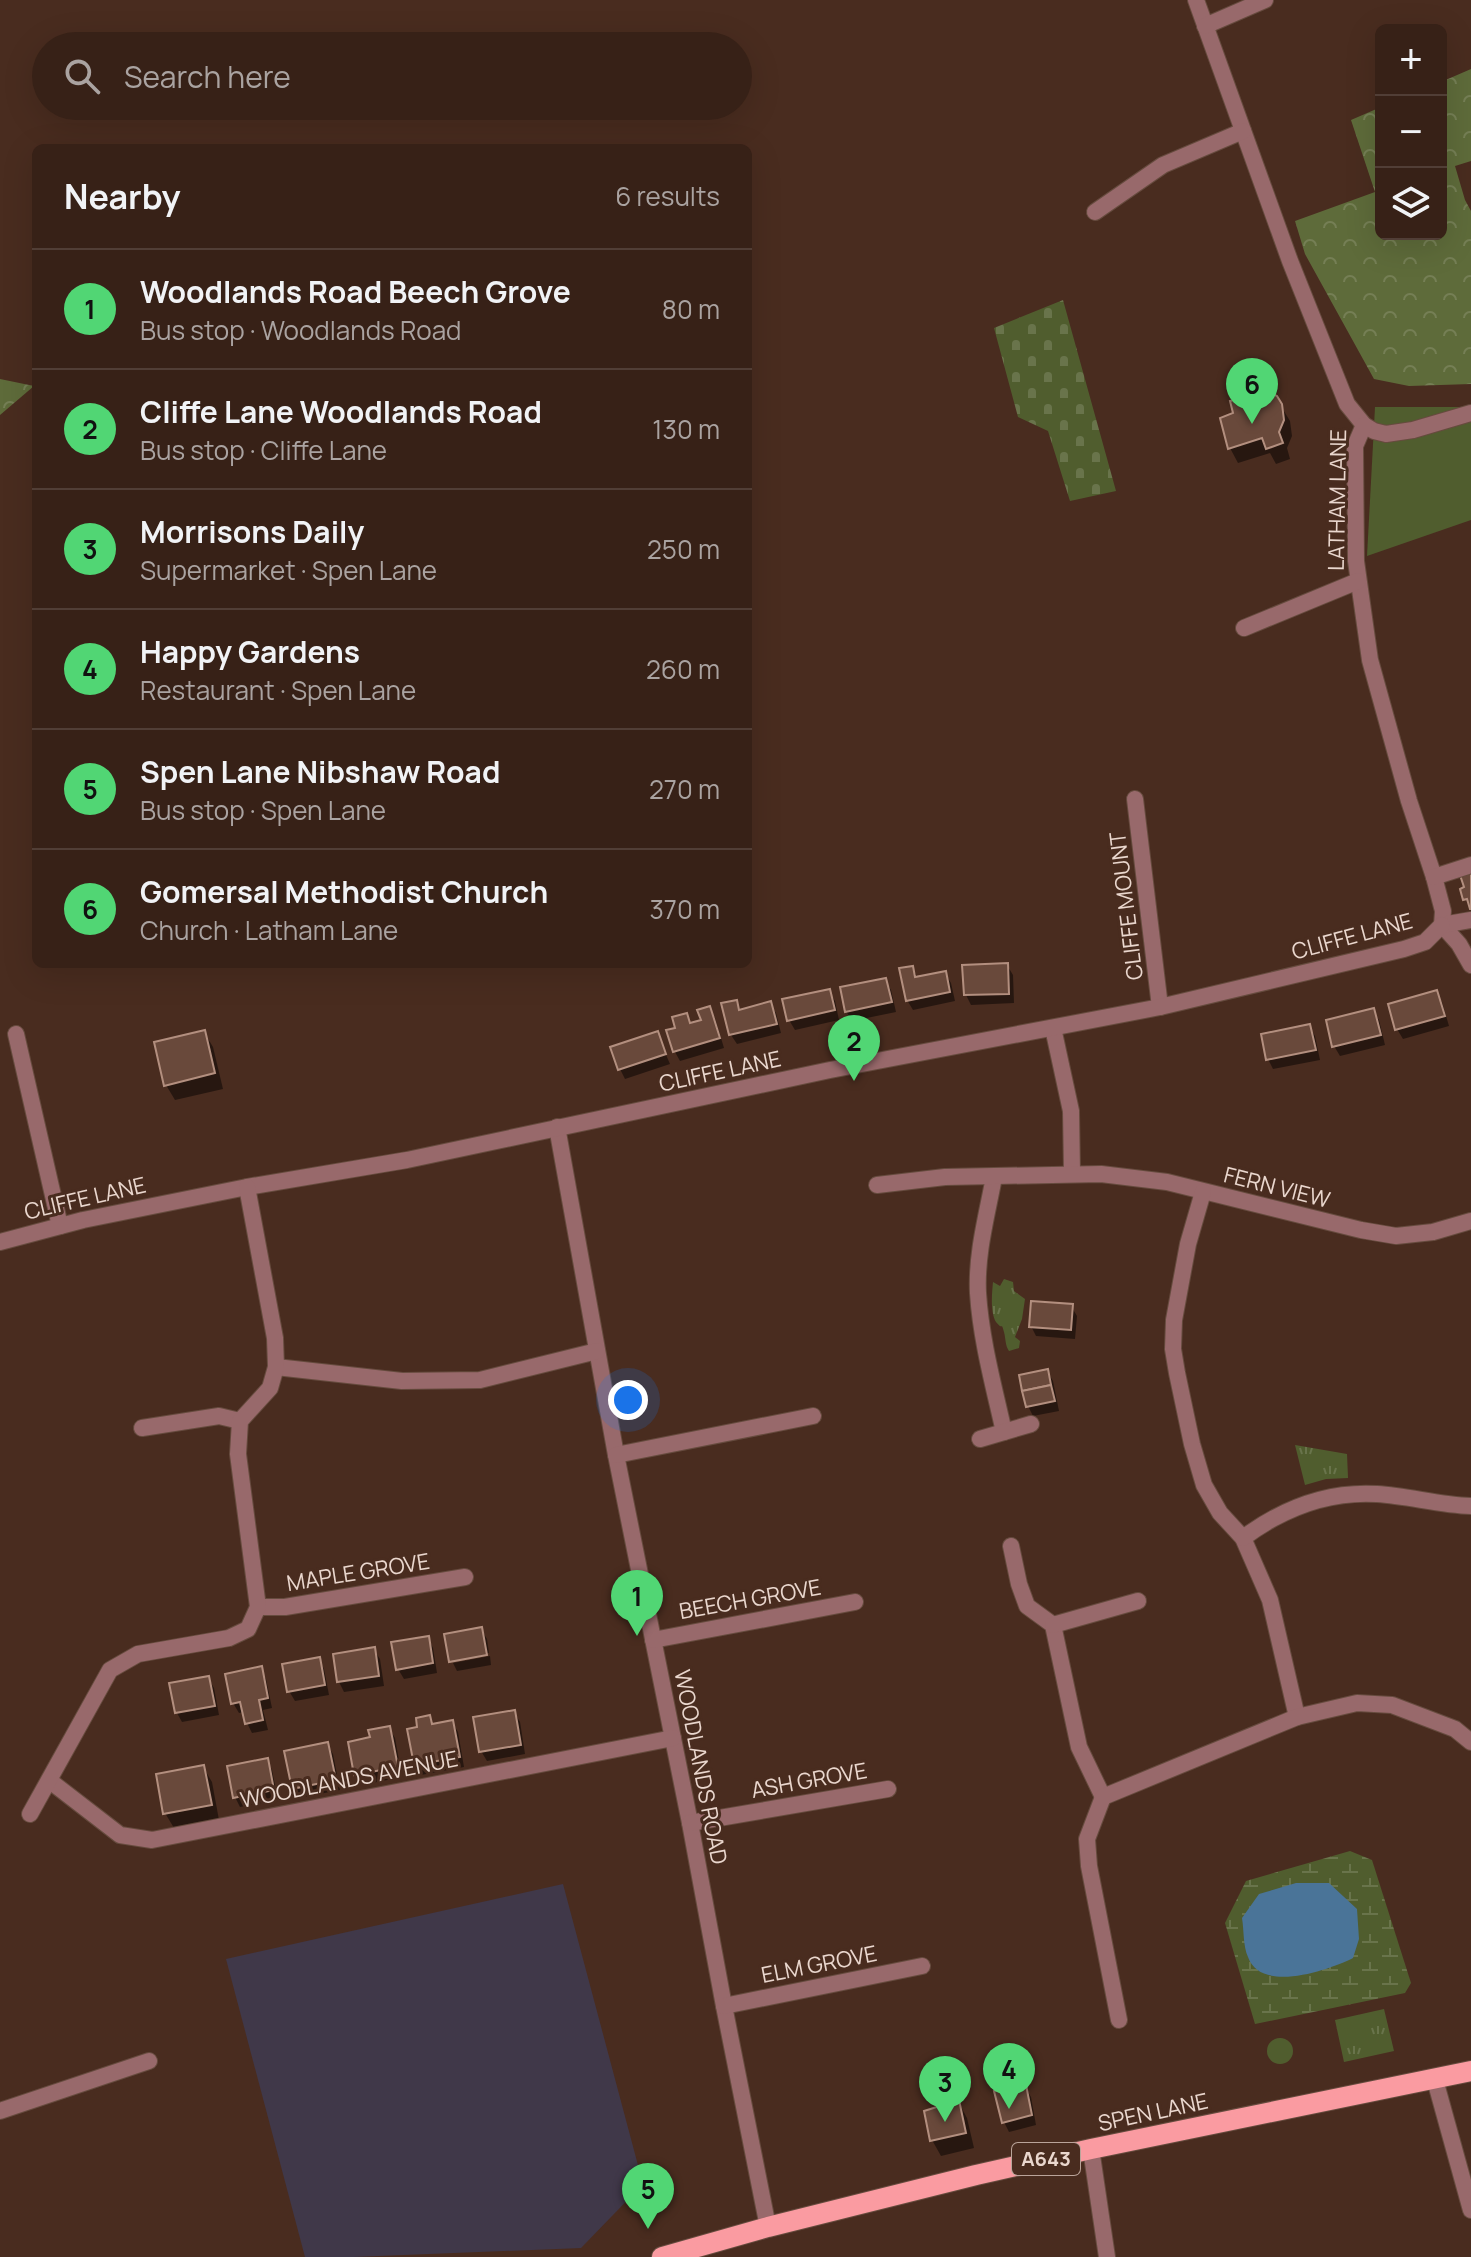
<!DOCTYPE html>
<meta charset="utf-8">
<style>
:root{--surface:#372117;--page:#3e2920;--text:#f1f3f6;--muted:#aaa3a1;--line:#513e36;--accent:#51d674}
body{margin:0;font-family:Manrope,sans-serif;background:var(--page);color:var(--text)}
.controls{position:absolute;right:24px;top:24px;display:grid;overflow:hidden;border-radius:12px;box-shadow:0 8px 32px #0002}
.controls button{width:72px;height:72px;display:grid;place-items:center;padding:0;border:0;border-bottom:2px solid var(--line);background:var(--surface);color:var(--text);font:40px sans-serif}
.you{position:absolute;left:628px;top:1400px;width:28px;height:28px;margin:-20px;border:6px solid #fff;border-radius:50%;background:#1a73e8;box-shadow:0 0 0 12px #1a73e833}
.badge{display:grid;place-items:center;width:52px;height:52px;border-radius:50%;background:var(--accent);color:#111;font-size:26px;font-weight:700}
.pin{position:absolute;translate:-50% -66px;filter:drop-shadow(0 2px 4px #0008)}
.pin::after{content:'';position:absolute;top:42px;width:28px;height:24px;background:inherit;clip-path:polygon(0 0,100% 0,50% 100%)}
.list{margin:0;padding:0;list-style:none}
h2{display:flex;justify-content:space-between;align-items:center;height:104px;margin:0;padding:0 32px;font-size:34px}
h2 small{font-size:26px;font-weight:400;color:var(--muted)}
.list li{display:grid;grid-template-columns:52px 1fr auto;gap:24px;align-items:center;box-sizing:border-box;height:120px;padding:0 32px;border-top:2px solid var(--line)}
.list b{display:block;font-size:30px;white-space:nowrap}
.list p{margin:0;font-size:26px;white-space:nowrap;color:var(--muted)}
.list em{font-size:26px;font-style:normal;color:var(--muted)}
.icon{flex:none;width:44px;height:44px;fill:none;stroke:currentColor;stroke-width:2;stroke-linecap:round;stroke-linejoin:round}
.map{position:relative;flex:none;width:1471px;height:2257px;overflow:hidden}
.search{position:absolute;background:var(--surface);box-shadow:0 8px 32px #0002;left:32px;top:32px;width:720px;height:88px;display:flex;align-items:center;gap:20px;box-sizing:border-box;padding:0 28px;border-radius:44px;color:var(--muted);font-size:30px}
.panel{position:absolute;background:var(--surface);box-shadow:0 8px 32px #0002;left:32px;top:144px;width:720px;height:824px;border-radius:12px}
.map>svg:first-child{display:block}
.industrial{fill:#403849}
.grass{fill:#505d2e}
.forest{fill:url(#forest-crowns)}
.wetland{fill:url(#wetland-marsh)}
.cemetery{fill:url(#cemetery-stones)}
.park{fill:url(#park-tufts)}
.water{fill:#4a7498}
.shadow{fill:#0007}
.building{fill:#69493b;stroke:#b38f7f;stroke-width:2}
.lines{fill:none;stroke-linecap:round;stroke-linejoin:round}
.minor-casing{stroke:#664b3e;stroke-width:18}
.primary-casing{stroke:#664b3e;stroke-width:22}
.minor{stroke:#98696b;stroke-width:16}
.primary{stroke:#fa9ba1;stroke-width:20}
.labels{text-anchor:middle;stroke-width:6;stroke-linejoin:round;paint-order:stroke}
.shield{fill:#492c1f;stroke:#baa49a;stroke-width:2}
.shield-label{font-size:20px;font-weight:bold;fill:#ead7ce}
.street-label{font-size:22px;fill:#ead7ce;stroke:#492c1f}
</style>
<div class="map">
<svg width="1471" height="2257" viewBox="0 0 1471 2257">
<defs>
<pattern id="forest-crowns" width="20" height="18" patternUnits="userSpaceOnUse" patternTransform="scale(2)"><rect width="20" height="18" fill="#5e6b3a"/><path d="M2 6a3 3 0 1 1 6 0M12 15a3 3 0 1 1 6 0" fill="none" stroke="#757f55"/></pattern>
<pattern id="wetland-marsh" width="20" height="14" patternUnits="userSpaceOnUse" patternTransform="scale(2)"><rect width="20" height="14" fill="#505d2e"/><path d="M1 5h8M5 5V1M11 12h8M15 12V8" fill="none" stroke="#69744b"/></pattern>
<pattern id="cemetery-stones" width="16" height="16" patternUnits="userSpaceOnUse" patternTransform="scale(2)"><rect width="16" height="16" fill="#505d2e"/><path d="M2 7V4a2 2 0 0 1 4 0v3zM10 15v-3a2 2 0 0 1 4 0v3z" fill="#69744b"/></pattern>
<pattern id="park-tufts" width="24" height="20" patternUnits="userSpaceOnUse" patternTransform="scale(2)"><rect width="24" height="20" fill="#505d2e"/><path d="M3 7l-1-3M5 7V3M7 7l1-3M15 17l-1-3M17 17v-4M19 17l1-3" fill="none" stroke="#69744b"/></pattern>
</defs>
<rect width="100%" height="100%" fill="#492c1f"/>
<polygon class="industrial" points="563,1884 643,2184 581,2248 354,2257 305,2257 226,1959"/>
<polygon class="grass" points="1375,407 1471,407 1471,520 1367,556"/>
<g class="forest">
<polygon points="1471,69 1471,161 1455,166 1465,200 1471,211 1471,384 1409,386 1374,379 1305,254 1295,221 1375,192 1351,120 1381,107 1381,234 1441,234 1441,82"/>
<polygon points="0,379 34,386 0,415"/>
</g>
<polygon class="wetland" points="1350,1851 1372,1860 1411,1983 1405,1993 1255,2024 1225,1923 1246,1881"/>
<polygon class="cemetery" points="1063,300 1116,491 1070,501 1048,431 1018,417 994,328"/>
<g class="park">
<path d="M1004,1279L1013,1282L1014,1291L1025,1299L1022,1319L1015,1337L1020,1341L1019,1348L1009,1351C1005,1345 1006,1340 1004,1332C1001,1321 1003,1331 996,1322C990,1312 992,1293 993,1282L1000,1286Z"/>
<polygon points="1295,1445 1347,1454 1348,1478 1326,1479 1305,1485"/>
<polygon points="1384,2009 1394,2051 1344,2062 1335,2020"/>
<circle cx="1280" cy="2051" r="13"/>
</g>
<path class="water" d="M1296,1883H1329L1357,1909L1359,1939L1353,1958C1329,1970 1261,1994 1248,1957C1243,1946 1244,1930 1242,1918L1259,1894Z"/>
<g class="shadow">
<polygon points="1276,398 1290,421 1292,436 1287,448 1290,459 1276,464 1270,453 1238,463 1230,448"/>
<polygon points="1007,965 1013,975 1014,1003 971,1005 966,995"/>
<polygon points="912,968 918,978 945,973 951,983 955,1001 913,1010 907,1000"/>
<polygon points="885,980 891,990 896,1012 852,1021 846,1011"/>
<polygon points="829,991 835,1001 839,1020 795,1030 789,1020"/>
<polygon points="1436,993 1442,1002 1449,1026 1403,1039 1397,1029"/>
<polygon points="736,1002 741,1011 770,1004 776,1013 781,1033 737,1044 731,1035 724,1005"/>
<polygon points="709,1009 715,1018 724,1048 680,1061 675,1052 669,1032 678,1029 686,1015 691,1025 703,1021"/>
<polygon points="1373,1011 1379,1020 1385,1045 1340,1056 1334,1046"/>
<polygon points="1309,1026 1315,1036 1320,1060 1273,1069 1268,1059"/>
<polygon points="204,1032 213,1047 223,1089 175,1100 166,1085"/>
<polygon points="657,1034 670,1064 625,1079 620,1069"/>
<polygon points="1071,1306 1077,1316 1075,1339 1036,1336 1031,1326"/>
<polygon points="1047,1371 1053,1381 1059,1411 1033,1416 1028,1406"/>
<polygon points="481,1629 487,1639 489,1653 452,1659 452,1662 447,1636"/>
<polygon points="428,1638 433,1648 437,1673 404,1679 398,1669"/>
<polygon points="374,1650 380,1659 384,1686 344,1692 339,1682"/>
<polygon points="490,1656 491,1665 457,1671 453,1663"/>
<polygon points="319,1659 324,1669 329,1695 295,1701 289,1691"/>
<polygon points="261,1669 266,1679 272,1708 263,1710 268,1730 252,1733 247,1723 244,1712 239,1713 233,1703"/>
<polygon points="208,1678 214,1688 219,1715 182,1722 177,1713"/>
<polygon points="514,1712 520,1722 525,1754 487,1761 481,1751"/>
<polygon points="429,1717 434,1726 452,1722 458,1732 464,1767 421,1775 415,1765"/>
<polygon points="389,1728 395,1738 402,1777 362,1785 356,1775 350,1743 372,1739"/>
<polygon points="327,1744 333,1754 340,1790 299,1798 293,1788"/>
<polygon points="267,1760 272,1770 278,1800 240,1807 235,1797"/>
<polygon points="203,1767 212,1782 219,1820 174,1828 165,1813"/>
<polygon points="1025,2087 1031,2097 1036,2125 1009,2132 1004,2122"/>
<polygon points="959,2103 967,2118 974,2148 941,2156 932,2140"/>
</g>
<g class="building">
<polygon points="1267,391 1277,396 1282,404 1284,420 1279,432 1283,443 1266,449 1262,438 1228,449 1220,418 1233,413 1230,401"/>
<polygon points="1471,872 1471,909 1470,909 1467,899 1463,900 1460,889 1464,887 1460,875"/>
<polygon points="1008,963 1009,994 964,995 962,965"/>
<polygon points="913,966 915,977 946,971 950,992 906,1001 899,968"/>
<polygon points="886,978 892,1002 845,1012 840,987"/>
<polygon points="830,989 835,1010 787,1021 782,999"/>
<polygon points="1437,990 1445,1016 1395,1030 1388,1004"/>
<polygon points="737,1000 739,1010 771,1001 777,1024 729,1035 721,1003"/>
<polygon points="710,1006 720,1038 673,1052 666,1030 675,1028 672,1017 687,1013 690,1023 701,1020 697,1010"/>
<polygon points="1374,1008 1381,1035 1332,1047 1326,1020"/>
<polygon points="1310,1024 1316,1050 1266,1060 1261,1034"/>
<polygon points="205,1030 215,1073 164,1086 154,1042"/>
<polygon points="658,1031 666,1054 618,1070 610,1047"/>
<polygon points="1031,1301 1073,1304 1071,1330 1029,1327"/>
<polygon points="1048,1369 1051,1385 1022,1391 1019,1375"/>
<polygon points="1051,1385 1055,1401 1026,1407 1022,1391"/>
<polygon points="482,1627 487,1655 449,1662 444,1634"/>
<polygon points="429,1636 433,1663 396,1670 391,1642"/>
<polygon points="375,1647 379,1676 337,1682 333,1654"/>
<polygon points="320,1657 325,1685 287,1692 282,1664"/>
<polygon points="262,1666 268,1698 259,1700 263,1720 245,1724 240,1702 231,1704 225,1674"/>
<polygon points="209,1676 215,1706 175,1713 169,1683"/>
<polygon points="515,1710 521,1745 479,1752 473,1717"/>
<polygon points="430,1715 432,1724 453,1720 460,1757 414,1765 407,1729 417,1727 416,1718"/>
<polygon points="390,1726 398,1767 354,1775 348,1742 370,1737 368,1730"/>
<polygon points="328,1742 336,1780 292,1789 284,1751"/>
<polygon points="268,1758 274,1790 233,1798 227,1766"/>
<polygon points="204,1765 212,1805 163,1814 156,1774"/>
<polygon points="1026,2085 1032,2115 1002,2123 994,2091"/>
<polygon points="959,2100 966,2133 930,2141 924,2111"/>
</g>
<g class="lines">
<defs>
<g id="minor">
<polyline points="1196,0 1290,261 1347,404 1364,425 1374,431 1386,434 1413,430 1471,413"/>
<polyline points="1205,26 1265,0"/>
<polyline points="1095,212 1163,165 1243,131"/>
<polyline points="1364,425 1355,446 1356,561 1370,660 1409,801 1434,877 1443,911 1442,925"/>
<polyline points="1244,628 1358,581"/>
<polyline points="1135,799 1160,1007"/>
<polyline points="1434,877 1471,865"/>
<polyline points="1442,925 1459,944 1471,965"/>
<polyline points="1442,925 1471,920"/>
<polyline points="1053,1028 1071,1111 1072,1173"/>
<polyline points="16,1034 60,1226"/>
<polyline points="557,1127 616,1455 690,1823 724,2006 768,2227"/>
<path d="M994,1177C987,1215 976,1254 978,1293C981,1340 994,1387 1004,1432"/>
<polyline points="877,1185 945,1177 1101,1174 1167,1182 1361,1230 1396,1236 1433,1232 1471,1221"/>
<polyline points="1203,1192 1188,1244 1174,1320 1173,1349 1177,1373 1192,1444 1204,1485 1220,1513 1243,1538 1270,1600 1297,1717"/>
<polyline points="0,1242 83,1220 247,1187 407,1160 830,1070 1160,1007 1404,949 1425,942 1442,925"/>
<polyline points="276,1367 402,1381 480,1380 597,1351"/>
<polyline points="142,1428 219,1416 240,1421"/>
<polyline points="980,1439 1031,1424"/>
<polyline points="616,1455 813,1416"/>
<path d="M1243,1538C1282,1509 1328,1491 1377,1494C1409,1496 1439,1505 1471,1506"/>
<polyline points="1011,1546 1019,1584 1027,1606 1053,1625 1079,1747 1103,1797"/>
<polyline points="258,1607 285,1607 465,1577"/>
<polyline points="1053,1625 1138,1601"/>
<polyline points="653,1640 855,1602"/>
<polyline points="50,1781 120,1835 152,1840 673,1738"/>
<polyline points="30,1814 110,1670 138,1654 229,1638 248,1629 258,1607 238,1454 240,1421 270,1388 276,1367 275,1338 247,1187"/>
<polyline points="690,1823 888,1789"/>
<polyline points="724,2006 922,1966"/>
<polyline points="1119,2020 1089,1866 1087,1839 1103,1797 1297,1717 1357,1703 1392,1705 1455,1729 1471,1742"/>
<polyline points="1435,2080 1471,2210"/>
<polyline points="0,2111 149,2061"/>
<polyline points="1091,2149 1107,2257"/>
</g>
<polyline id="primary" points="662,2257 768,2227 976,2175 1091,2149 1471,2071"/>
</defs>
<use href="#minor" class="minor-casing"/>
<use href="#primary" class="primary-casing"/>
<use href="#minor" class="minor"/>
<use href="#primary" class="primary"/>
</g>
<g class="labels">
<rect class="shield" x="1012" y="2143" width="68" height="32" rx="6"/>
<g class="shield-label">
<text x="1046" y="2166">A643</text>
</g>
<g class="street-label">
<text transform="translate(1337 500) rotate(-89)" y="8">LATHAM LANE</text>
<text transform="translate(1126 906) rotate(-97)" y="8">CLIFFE MOUNT</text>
<text transform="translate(1352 936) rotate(-15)" y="8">CLIFFE LANE</text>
<text transform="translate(720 1071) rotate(-12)" y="8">CLIFFE LANE</text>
<text transform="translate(1277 1187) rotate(14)" y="8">FERN VIEW</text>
<text transform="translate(85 1198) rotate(-13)" y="8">CLIFFE LANE</text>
<text transform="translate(358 1572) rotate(-9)" y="8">MAPLE GROVE</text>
<text transform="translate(750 1599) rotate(-10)" y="8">BEECH GROVE</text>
<text transform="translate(701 1767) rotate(79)" y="8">WOODLANDS ROAD</text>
<text transform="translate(349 1779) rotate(-11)" y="8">WOODLANDS AVENUE</text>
<text transform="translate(809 1780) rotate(-10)" y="8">ASH GROVE</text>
<text transform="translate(819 1964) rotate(-11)" y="8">ELM GROVE</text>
<text transform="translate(1153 2112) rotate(-12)" y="8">SPEN LANE</text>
</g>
</g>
</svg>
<div class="controls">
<button>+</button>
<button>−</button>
<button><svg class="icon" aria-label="layers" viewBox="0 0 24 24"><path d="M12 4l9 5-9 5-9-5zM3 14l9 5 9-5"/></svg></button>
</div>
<div class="you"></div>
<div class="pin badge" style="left:637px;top:1636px">1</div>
<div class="pin badge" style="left:854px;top:1081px">2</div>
<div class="pin badge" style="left:945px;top:2122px">3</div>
<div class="pin badge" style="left:1009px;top:2109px">4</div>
<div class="pin badge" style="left:648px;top:2229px">5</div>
<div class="pin badge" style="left:1252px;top:424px">6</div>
<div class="search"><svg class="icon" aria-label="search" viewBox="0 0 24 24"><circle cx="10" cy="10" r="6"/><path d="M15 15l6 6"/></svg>Search here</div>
<section class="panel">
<h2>Nearby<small>6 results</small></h2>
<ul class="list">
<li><span class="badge">1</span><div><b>Woodlands Road Beech Grove</b><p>Bus stop · Woodlands Road</p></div><em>80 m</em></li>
<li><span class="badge">2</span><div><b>Cliffe Lane Woodlands Road</b><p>Bus stop · Cliffe Lane</p></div><em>130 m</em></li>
<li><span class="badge">3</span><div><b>Morrisons Daily</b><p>Supermarket · Spen Lane</p></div><em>250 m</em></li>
<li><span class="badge">4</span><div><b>Happy Gardens</b><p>Restaurant · Spen Lane</p></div><em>260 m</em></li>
<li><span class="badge">5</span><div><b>Spen Lane Nibshaw Road</b><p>Bus stop · Spen Lane</p></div><em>270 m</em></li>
<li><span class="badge">6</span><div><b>Gomersal Methodist Church</b><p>Church · Latham Lane</p></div><em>370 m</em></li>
</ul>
</section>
</div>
